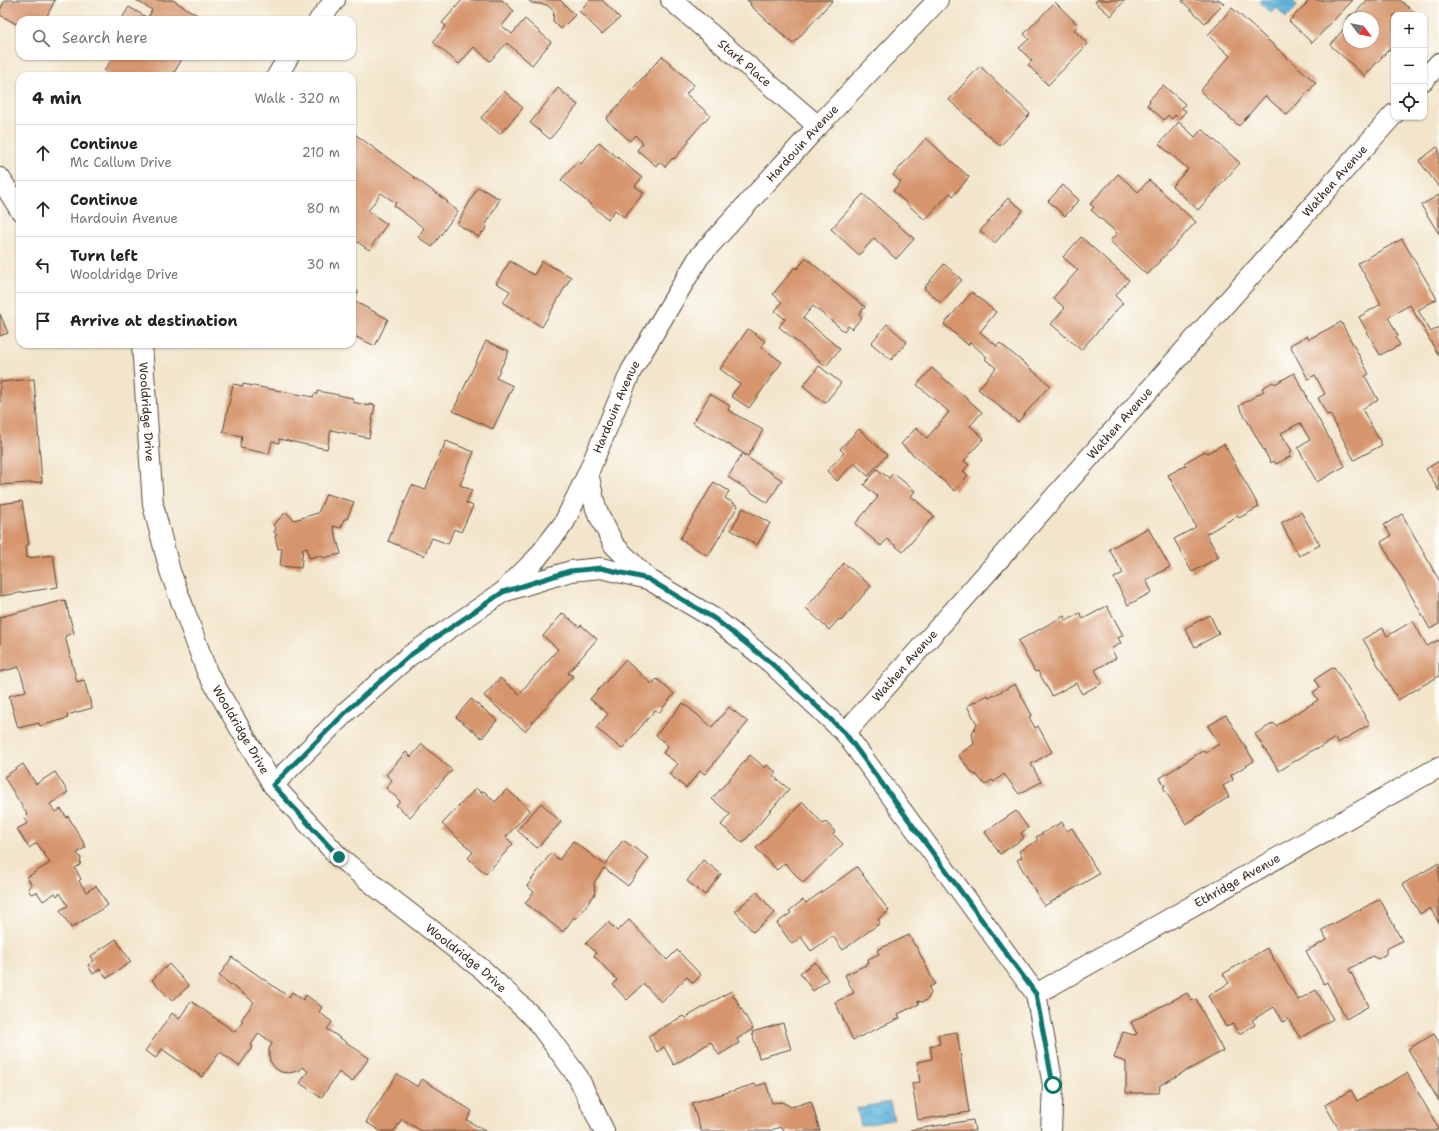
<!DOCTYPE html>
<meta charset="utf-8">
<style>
:root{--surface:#fff;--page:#f6f6f6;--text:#222;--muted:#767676;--line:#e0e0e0}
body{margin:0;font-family:"Shantell Sans",sans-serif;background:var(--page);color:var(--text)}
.controls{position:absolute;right:12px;top:12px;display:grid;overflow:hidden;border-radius:8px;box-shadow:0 1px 3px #0004}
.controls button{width:36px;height:36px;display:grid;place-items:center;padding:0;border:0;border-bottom:1px solid var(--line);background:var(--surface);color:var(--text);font:20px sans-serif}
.compass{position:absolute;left:1343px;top:12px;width:36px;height:36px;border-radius:50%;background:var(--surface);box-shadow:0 1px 3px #0004;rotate:122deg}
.stop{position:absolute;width:12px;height:12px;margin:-9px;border:3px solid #0f766e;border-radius:50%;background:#fff}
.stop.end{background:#0f766e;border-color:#fff;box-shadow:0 1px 4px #0008}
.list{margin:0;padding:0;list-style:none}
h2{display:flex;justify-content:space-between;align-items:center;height:52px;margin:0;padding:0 16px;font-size:17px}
h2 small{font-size:13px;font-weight:400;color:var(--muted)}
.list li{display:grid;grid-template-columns:26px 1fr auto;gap:12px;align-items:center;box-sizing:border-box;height:56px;padding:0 16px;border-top:1px solid var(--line)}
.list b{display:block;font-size:15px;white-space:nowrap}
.list p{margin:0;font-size:13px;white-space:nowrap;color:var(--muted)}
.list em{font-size:13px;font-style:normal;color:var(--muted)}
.icon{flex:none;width:22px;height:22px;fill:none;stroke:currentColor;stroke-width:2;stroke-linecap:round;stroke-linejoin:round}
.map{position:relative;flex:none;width:1439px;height:1131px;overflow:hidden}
.search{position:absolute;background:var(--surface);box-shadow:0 1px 3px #0004;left:16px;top:16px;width:340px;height:44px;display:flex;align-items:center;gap:10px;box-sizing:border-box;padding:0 14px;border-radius:12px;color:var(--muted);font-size:15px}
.panel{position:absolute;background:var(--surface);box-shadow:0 1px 3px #0004;left:16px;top:72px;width:340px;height:276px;border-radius:12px}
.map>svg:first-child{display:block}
.water{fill:url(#water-waves);stroke:#4e707e}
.building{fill:#d6956d}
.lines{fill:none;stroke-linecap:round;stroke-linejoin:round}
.minor-casing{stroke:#564638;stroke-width:22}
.minor{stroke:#fff;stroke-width:20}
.route{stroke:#0f766e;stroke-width:5}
.labels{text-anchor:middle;stroke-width:3.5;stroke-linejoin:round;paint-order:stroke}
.street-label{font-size:12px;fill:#3b2a1e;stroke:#fdfcf7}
</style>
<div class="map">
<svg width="1439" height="1131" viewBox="0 0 1439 1131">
<defs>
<pattern id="water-waves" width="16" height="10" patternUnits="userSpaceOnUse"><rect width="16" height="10" fill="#61b5dd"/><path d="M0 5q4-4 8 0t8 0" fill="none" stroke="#5193b3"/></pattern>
</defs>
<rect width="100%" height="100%" fill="#fdfcf7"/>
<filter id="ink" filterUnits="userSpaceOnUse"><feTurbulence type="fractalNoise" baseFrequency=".025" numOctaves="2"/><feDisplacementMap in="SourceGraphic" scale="8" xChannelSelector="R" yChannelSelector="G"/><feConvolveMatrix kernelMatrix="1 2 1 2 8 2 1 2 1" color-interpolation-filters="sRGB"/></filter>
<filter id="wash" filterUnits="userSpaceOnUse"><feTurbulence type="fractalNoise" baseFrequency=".012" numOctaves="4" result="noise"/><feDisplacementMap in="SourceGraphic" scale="16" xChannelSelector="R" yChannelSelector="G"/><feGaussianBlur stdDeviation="0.9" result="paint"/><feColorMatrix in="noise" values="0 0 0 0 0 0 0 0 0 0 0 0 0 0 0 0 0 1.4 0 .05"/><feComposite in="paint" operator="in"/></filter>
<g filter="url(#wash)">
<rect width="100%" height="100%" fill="#f2e5cb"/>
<g class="water">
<polygon points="1261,0 1294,0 1293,2 1298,6 1286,18 1277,8 1271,13 1260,2"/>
<polygon points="890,1102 894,1119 861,1126 857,1108"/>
</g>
<g id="blocks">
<g class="building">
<polygon points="5,0 55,0 45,20 20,20 20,26 0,15 0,10"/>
<polygon points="136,0 173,0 205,20 121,20 129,7 148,18 152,10"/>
<polygon points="462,0 502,0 514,11 502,26 512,34 525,19 551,42 532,65 507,43 490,61 474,47 459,64 433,42 446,26 442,23"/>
<polygon points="528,0 560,0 575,15 561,29 553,21 554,11 547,5 532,3"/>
<polygon points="590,0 602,0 620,18 602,34 579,11"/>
<polygon points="747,0 833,0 793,44 750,5 751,3"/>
<polygon points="1097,0 1125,0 1111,16 1095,2"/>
<polygon points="1183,0 1220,0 1224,4 1205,23 1182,1"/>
<polygon points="1306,0 1353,0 1312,43 1289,21 1308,2"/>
<polygon points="1367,0 1400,0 1417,15 1394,15 1394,52 1393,53 1389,49 1365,76 1330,45 1349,23 1349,42 1373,42 1373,18 1349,18 1349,22 1346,19 1351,14 1353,16"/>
<polygon points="1055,2 1078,25 1074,30 1088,44 1048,85 1028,65 1032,61 1019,48 1029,39 1024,34"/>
<polygon points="1232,8 1316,83 1287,115 1265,96 1239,126 1200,91 1230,56 1208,35"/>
<polygon points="114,56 184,56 172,76 112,76 104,71"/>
<polygon points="662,56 694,85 686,94 710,115 688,140 689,142 674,159 673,158 665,167 659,162 656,166 637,150 643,143 635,135 630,141 606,119"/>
<polygon points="980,66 1030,114 1000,146 949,100"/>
<polygon points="1163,85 1185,104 1182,108 1186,111 1179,119 1175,115 1172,119 1168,115 1164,120 1147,105 1150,101 1149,100"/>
<polygon points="558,88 578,105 550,139 530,123"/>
<polygon points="504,91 523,108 500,134 481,118"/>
<polygon points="1179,122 1195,137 1202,129 1240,163 1198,210 1172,186 1188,169 1159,144"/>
<polygon points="352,132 448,202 447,203 458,211 432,247 418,237 424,228 394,206 396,203 381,193 368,211 387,224 369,250 352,238"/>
<polygon points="926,138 969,177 953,196 950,193 925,220 893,191 901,182 893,175"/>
<polygon points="599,142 642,178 635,186 644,193 624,217 615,210 608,219 561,180 578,161 581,164"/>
<polygon points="1437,147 1439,149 1439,187 1419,161"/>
<polygon points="1118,174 1138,192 1149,180 1196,222 1147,275 1110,241 1117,233 1091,210 1094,207 1090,204"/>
<polygon points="1063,185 1079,200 1065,216 1048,201"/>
<polygon points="478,187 500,199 485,226 487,227 483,233 482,232 479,237 457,224"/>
<polygon points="863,194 914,239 896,259 874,238 859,255 831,229"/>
<polygon points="1439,195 1439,234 1421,205"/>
<polygon points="1008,198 1023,210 995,243 980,231"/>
<polygon points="1081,237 1129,280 1115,296 1123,303 1081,350 1051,324 1065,308 1053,298 1078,270 1063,257"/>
<polygon points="1402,239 1437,299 1418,310 1431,332 1439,327 1439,356 1410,305 1388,317 1398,336 1396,338 1400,345 1380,355 1359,317 1381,304 1358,263"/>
<polygon points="806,258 865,307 859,314 862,317 852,329 848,326 844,331 813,306 803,318 840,349 826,366 779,327 785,319 775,311 782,302 773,294 795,267 797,269"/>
<polygon points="510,261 534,275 542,261 571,277 542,327 503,303 510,291 496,283"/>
<polygon points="944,264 962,280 941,303 924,288"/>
<polygon points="352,289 358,292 354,301 388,319 375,346 352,335"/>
<polygon points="972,292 996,312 980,332 997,346 1000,343 1050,385 1018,422 978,389 996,368 985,359 987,357 970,342 968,345 944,324"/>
<polygon points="0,314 8,333 0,336"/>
<polygon points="1341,322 1369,374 1365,376 1378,400 1362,409 1382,445 1354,460 1330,414 1327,415 1318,398 1325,394 1315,375 1308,379 1290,345 1307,336 1309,339"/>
<polygon points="887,324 907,342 891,360 871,343"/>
<polygon points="748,329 765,341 761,347 782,362 749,408 731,396 740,384 720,369"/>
<polygon points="486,341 509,351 496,378 513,386 493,429 453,411"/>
<polygon points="819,366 841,383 825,403 803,386"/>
<polygon points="932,368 982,412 970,426 984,438 964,461 969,465 963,471 968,475 955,491 901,444 916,428 927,438 949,412 917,385"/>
<polygon points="1294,373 1307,396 1306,397 1345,466 1317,482 1298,448 1310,440 1300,423 1281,433 1292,451 1289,453 1291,456 1276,464 1274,461 1271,463 1239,406 1264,391 1262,388 1273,382 1275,384"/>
<polygon points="34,379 42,482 0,485 0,382"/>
<polygon points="233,384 243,386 243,384 313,397 314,394 317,394 318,391 353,398 352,402 370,406 370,404 375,405 369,438 331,430 327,449 279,439 279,443 272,441 269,454 240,448 242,436 223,432"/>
<polygon points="710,394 730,406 728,410 763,430 748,456 693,423"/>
<polygon points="859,429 887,455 868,476 854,463 837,481 827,471 844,453 840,449"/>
<polygon points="446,441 474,452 460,485 472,490 466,503 473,506 461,532 454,529 448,544 432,538 424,556 388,541 412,485 425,490"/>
<polygon points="1224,444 1259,507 1239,518 1237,516 1206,534 1219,557 1192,572 1174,539 1196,527 1168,475 1186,465 1184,463 1205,451 1207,453"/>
<polygon points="742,454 782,480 768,503 728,477"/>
<polygon points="1439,461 1439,491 1426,469"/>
<polygon points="877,469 889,478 893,473 915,491 911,496 934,516 903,552 887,539 881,546 855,524 878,497 864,485"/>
<polygon points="714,482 729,491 725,498 738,506 708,556 680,539"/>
<polygon points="326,494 354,502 347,519 344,519 341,528 333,526 341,554 322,558 321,555 309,558 307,548 303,549 301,568 280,566 282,548 278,549 275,536 277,535 274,532 276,529 273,525 286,512 294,520 318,513"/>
<polygon points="22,501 29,545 26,545 27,558 53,555 58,587 0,596 0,504"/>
<polygon points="743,508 770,523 757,545 731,530"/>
<polygon points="1301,512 1320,545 1299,556 1281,523"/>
<polygon points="1402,514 1439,580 1439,624 1430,629 1381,542 1391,536 1384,525"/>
<polygon points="1148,528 1170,567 1146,580 1152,592 1128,605 1114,578 1123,573 1109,549"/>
<polygon points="844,563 871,586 841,621 839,619 829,630 806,608"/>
<polygon points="65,600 74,633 65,636 77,682 84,680 92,708 67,715 68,718 40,726 39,723 18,728 9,696 26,691 19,667 0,672 0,617"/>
<polygon points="1107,606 1123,635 1118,638 1121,643 1111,649 1116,658 1095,670 1102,683 1082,694 1076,683 1052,696 1038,671 1035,672 1018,641 1064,616 1066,621 1080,613 1083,619"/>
<polygon points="563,613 579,627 581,625 597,639 568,673 573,676 525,731 484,696 500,678 519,694 558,649 543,636"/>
<polygon points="1210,615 1219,634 1195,647 1185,628"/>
<polygon points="1413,621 1427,646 1438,640 1439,642 1439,676 1398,700 1363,639 1383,628 1387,636"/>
<polygon points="625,660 652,684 657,679 674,694 659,713 655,710 622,749 596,728 608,714 590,699"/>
<polygon points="1334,667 1370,724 1338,743 1335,738 1317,749 1316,748 1279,771 1255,734 1274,723 1276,726 1318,700 1313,692 1320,688 1315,679"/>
<polygon points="1015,684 1032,715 1029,717 1035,728 1038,726 1052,752 1031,764 1041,782 1019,794 1004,774 994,782 992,780 985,785 976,774 974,775 958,755 974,744 972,733 977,724 967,706 988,695 989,698"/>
<polygon points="471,699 497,720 482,738 456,717"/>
<polygon points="683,703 712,727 729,707 748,722 705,774 700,771 686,788 669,774 678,764 663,753 668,746 656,735"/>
<polygon points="1226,715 1254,761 1231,775 1233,780 1223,786 1229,797 1186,824 1163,787 1165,786 1160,778 1204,750 1205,753 1219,744 1208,726"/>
<polygon points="422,744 452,770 410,817 396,805 400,801 386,788 392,780 386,775 406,752 411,757"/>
<polygon points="750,755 765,768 767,765 776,772 773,776 789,789 743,843 721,825 730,814 712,799"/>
<polygon points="23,764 36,784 55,772 68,792 50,804 55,812 61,809 67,818 68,816 86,847 77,853 81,858 80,865 75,868 81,879 79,881 86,892 96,886 108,905 71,928 60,910 68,906 60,893 57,896 55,893 43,901 37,892 31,894 28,889 31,884 27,877 50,863 37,843 29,848 17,829 28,823 24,817 27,814 4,777"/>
<polygon points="476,788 481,793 484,791 495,802 507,789 530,810 506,837 513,844 486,874 468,858 473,852 442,824"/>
<polygon points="803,802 823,824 826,822 835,832 833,834 843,844 803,883 785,863 777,870 756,848"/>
<polygon points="541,803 561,822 537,848 517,830"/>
<polygon points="1016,811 1028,828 1021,833 1024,838 1000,854 985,832"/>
<polygon points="1062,822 1067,831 1072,828 1099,874 1044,906 1017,860 1022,857 1019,851 1038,840 1036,837"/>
<polygon points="623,840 649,858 628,886 604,868 594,883 595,894 576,919 574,917 563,932 525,903 534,892 527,886 551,853 559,860 573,841 605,865"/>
<polygon points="703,860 721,874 705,895 687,881"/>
<polygon points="1439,863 1439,923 1430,908 1420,914 1403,884"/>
<polygon points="857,867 889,911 878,919 880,923 843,950 833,936 811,951 801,937 792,944 777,923 791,913 789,911 803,900 806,903"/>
<polygon points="757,892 775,913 753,932 735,911"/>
<polygon points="1380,899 1402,941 1386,949 1386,954 1378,959 1372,956 1349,969 1369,1006 1346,1019 1327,982 1324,984 1306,951 1327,940 1322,930"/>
<polygon points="629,920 667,960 677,950 701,975 693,983 687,977 661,1002 644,984 627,1000 613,985 617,980 594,956 596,953 586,943 608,922 617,931"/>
<polygon points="909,935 915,946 916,946 935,984 929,987 931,993 928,999 923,1002 918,1001 919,1004 898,1014 900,1018 853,1040 835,1002 854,993 845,975 866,965 866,963 869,962 868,959 879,954 877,950"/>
<polygon points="116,939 131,962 107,978 100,969 93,974 88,965 94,961 91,956"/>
<polygon points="1267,948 1298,1000 1316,990 1333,1019 1300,1038 1288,1019 1283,1022 1274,1007 1252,1020 1255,1025 1239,1034 1233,1024 1226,1027 1208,996 1229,983 1223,974"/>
<polygon points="232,957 289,997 292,992 303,1000 306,995 322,1007 319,1012 332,1022 327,1029 369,1058 352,1082 339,1072 321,1098 300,1083 308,1071 302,1067 298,1071 289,1073 281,1072 275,1068 270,1061 269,1055 269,1049 272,1043 259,1033 251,1045 253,1046 239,1066 220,1052 202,1077 162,1049 156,1058 145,1051 172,1013 179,1019 191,1001 235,1032 243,1021 241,1020 254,1002 219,976"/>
<polygon points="815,962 828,980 813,991 800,973"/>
<polygon points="169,964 189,986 172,1001 152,980"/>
<polygon points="731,991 753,1029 737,1039 739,1043 719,1055 711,1042 674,1065 664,1047 657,1052 648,1036 683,1016 685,1018"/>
<polygon points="1187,993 1192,1001 1196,999 1223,1051 1160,1085 1159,1093 1126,1093 1126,1062 1114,1058 1123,1032 1134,1035 1137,1034 1131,1022"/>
<polygon points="783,1023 791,1049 759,1058 752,1032"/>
<polygon points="957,1032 969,1112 918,1120 912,1083 920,1082 917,1062 932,1059 930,1046 940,1044 938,1035"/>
<polygon points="1434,1034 1439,1042 1439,1101 1408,1049"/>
<polygon points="1407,1073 1439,1129 1435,1131 1340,1131 1325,1105 1351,1090 1357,1101"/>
<polygon points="397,1074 418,1087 422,1079 472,1111 467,1120 485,1131 421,1131 402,1119 394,1131 380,1131 366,1122"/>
<polygon points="766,1083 772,1103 782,1102 791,1107 811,1101 820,1131 784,1131 783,1128 781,1129 780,1127 769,1131 701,1131 692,1103 755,1084 756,1086"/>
<polygon points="973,1120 975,1131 910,1131 910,1130"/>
</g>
</g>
</g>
<g filter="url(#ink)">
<use href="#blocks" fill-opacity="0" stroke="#564638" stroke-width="1"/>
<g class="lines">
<defs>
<g id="minor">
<path id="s1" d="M671,0L818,126"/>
<polyline points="319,20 335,0"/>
<polyline points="277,76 289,56"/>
<polyline points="1424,80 1439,63"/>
<polyline points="0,178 20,210"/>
<path id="s2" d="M142,344L153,505L170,571L207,672L273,785L339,857L385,894L483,970L536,1020L578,1077L604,1131"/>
<polyline points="588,473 596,509 614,545 648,579 715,619 771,663 845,733 1036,994 1053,1085 1051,1131"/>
<polyline points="506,591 571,571 601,568 648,579"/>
<path id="s3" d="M845,733L1394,114"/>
<path id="s4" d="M273,785L349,709L409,656L503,592L537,558L564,523L588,473L631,371L699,257L818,126L938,0"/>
<path id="s5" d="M1036,994L1439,767"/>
</g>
</defs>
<use href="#minor" class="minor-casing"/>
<use href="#minor" class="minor"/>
</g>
</g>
<g class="lines" filter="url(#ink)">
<polyline class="route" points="339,857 273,785 349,709 409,656 503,592 570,571 601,568 648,579 715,619 771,663 845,733 1036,994 1053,1085"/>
</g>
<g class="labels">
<g class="street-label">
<text dy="4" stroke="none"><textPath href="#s1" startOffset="97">Stark Place</textPath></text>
<text dy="4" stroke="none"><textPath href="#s4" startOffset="846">Hardouin Avenue</textPath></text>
<text dy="4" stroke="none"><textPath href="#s3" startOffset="738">Wathen Avenue</textPath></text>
<text dy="4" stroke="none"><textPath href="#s4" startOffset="521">Hardouin Avenue</textPath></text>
<text dy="4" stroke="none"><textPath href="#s2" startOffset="68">Wooldridge Drive</textPath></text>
<text dy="4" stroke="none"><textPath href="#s3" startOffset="414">Wathen Avenue</textPath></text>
<text dy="4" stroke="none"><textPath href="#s3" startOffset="90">Wathen Avenue</textPath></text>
<text dy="4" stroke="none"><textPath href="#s2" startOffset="404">Wooldridge Drive</textPath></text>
<text dy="4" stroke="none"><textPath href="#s5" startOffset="231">Ethridge Avenue</textPath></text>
<text dy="4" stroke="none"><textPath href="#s2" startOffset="728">Wooldridge Drive</textPath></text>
</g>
</g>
</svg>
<div class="controls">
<button>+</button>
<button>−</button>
<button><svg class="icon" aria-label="locate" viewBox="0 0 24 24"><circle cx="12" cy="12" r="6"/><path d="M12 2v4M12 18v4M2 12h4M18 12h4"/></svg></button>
</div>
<svg class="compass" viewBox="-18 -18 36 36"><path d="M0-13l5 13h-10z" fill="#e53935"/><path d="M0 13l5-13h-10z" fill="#767676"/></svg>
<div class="stop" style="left:1053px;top:1085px"></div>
<div class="stop end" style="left:339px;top:857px"></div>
<div class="search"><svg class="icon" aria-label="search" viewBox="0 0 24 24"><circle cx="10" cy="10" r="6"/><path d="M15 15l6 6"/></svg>Search here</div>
<section class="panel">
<h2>4 min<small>Walk · 320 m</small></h2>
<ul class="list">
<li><svg class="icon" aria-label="ahead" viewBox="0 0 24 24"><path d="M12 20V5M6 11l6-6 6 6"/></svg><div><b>Continue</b><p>Mc Callum Drive</p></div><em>210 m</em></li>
<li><svg class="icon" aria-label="ahead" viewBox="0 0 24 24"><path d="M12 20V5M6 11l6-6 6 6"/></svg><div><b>Continue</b><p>Hardouin Avenue</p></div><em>80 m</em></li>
<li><svg class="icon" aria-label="left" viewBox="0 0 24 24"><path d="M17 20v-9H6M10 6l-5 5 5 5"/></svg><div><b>Turn left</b><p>Wooldridge Drive</p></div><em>30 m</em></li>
<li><svg class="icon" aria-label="arrive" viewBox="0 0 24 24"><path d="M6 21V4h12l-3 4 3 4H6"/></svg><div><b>Arrive at destination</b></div></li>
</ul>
</section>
</div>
